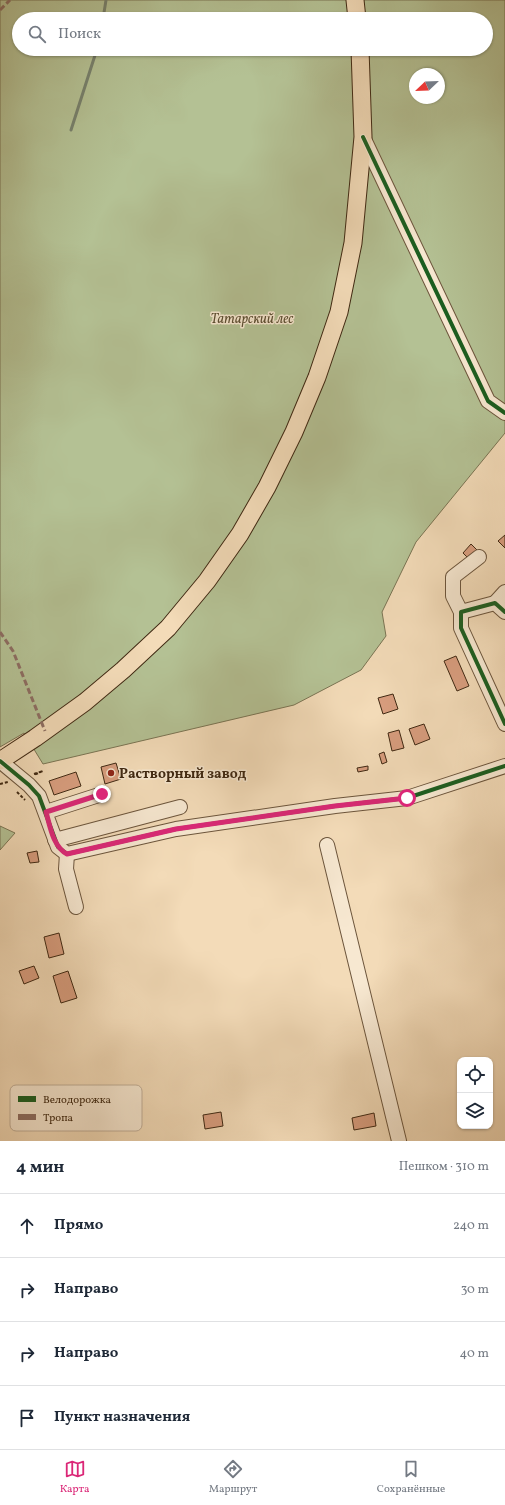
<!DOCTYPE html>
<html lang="ru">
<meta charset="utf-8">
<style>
:root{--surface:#fff;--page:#f2f2f3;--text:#1f2937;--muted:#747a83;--line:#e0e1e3;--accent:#db2777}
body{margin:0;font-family:Vollkorn,serif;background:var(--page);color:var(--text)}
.controls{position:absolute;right:12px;bottom:12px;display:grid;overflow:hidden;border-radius:8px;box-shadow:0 1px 3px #0004}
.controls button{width:36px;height:36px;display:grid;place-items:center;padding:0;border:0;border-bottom:1px solid var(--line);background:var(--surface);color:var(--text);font:20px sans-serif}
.compass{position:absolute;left:409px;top:68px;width:36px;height:36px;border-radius:50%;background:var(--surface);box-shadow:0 1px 3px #0004;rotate:247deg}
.stop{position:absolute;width:12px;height:12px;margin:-9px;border:3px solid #db2777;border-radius:50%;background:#fff}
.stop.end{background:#db2777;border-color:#fff;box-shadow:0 1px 4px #0008}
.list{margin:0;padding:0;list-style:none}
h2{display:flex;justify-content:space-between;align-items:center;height:52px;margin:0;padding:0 16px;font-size:17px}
h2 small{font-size:13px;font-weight:400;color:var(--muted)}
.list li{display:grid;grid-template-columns:26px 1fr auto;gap:12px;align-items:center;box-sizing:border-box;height:64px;padding:0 16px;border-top:1px solid var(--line)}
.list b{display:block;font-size:15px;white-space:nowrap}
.list em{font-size:13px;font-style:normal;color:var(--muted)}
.icon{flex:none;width:22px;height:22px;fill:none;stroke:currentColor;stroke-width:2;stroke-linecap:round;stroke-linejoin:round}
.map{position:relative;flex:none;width:505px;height:1141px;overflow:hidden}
.search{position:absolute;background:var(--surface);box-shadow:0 1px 3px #0004;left:12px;right:12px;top:12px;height:44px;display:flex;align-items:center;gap:10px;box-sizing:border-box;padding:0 14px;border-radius:22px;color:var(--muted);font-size:15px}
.sheet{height:308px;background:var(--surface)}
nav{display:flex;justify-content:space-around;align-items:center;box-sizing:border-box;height:56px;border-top:1px solid var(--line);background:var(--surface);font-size:11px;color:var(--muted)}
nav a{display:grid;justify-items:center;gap:2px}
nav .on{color:var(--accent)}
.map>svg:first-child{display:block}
.green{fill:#b4c194;stroke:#7a7453;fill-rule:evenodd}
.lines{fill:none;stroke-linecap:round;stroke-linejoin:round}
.stream{stroke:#77816d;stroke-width:3}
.building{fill:#d89d7e;stroke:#3f2812}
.minor-casing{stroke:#6c553c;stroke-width:16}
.major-casing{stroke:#3f2812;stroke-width:19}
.path{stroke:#3f2812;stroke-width:2;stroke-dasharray:3 2;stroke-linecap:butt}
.minor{stroke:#f7e8d1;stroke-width:14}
.major{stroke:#f3dbb8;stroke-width:17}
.quiet{stroke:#8d6e63;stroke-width:3;stroke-dasharray:6 3;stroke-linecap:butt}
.cycleway-casing{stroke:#f7e8d1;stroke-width:6}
.cycleway{stroke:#1b5e20;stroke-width:4}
.route{stroke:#db2777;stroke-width:5}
.poi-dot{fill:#8f2418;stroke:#f7e8d1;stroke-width:1.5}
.labels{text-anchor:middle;stroke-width:3;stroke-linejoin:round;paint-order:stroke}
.park-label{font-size:14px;font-style:italic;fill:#5c4e32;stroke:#f7e8d1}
.poi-label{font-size:14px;font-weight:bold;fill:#3f2812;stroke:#f7e8d1;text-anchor:start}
.key{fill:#f7e8d1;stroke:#c0ae98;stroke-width:1}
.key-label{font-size:11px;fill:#3f2812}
</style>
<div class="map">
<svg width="505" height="1141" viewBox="0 0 505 1141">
<rect width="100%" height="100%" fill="#f3dbb8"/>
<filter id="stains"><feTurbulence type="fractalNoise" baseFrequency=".005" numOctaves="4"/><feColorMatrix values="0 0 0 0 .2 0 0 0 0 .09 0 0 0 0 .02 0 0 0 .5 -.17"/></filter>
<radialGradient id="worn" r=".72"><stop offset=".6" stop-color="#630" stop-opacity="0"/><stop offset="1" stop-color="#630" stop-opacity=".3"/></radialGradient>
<g class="green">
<path d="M0,0H505V433L416,542L382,612L386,636L361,670L294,705L43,764L24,733L0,747ZM19,19H486V49H19ZM415,74H439V98H415Z"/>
<polygon points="0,826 15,833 0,850"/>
</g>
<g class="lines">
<g class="stream">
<polyline points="103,19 106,0"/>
<polyline points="71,130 97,49"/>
</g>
</g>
<g class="building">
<polygon points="505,535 505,548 498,541"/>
<polygon points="471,544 478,551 470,560 463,553"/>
<polygon points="456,656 469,686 457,691 444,661"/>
<polygon points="393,694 398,709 383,714 378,698"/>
<polygon points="424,724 430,739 415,745 409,729"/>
<polygon points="399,730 404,748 392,751 388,733"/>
<polygon points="384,752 387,762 382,764 379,754"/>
<polygon points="116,763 121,779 105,784 101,767"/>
<polygon points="368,766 368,770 358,772 357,768"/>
<polygon points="76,772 81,786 54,795 49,781"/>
<polygon points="37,851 39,862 30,863 27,853"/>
<polygon points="59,933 64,954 49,958 44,937"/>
<polygon points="34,966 39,978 24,984 19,971"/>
<polygon points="68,971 77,998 61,1003 53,976"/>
<polygon points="221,1112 223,1126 205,1129 203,1115"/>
<polygon points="374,1113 376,1126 354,1130 352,1118"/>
</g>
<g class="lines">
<defs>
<g id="minor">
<polyline points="363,137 488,401 505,413"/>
<polyline points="495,603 505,592"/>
<polyline points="461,612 453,596 453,577 479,557"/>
<polyline points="505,612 495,603 461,612 461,628 505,724"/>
<polyline points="0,761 29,785 39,796 58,847 67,854 176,829 335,806 407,798 505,766"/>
<polyline points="46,812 102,794"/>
<polyline points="55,840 180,807"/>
<polyline points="327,845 399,1141"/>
<polyline points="67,854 66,869 76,907"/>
</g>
<g id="major">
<polyline points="355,0 357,19"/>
<polyline points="0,761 35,738 85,702 123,670 168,628 207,581 240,534 267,487 294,432 317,377 339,312 353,243 363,137 360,49"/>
</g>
</defs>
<use href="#minor" class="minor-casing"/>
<use href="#major" class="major-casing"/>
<g class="path">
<polyline points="34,774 43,771 34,775"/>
<polyline points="0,784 8,782"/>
<polyline points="17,792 25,800"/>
</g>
<use href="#minor" class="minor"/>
<use href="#major" class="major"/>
<g class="quiet">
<polyline points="0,10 10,0"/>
<polyline points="0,632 13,651 45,731"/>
</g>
<defs>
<g id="cycleway">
<polyline points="363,137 488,401 505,413"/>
<polyline points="505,612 495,603 461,612 461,628 505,724"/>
<polyline points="0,761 29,785 39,796 58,847 67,854 176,829 335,806 407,798 505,766"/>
</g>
</defs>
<use href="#cycleway" class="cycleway-casing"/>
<use href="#cycleway" class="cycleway"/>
</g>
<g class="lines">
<path class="route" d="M102,794L46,812C50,826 53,847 67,854L176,829L335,806L407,798"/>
</g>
<circle class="poi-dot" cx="111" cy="773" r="4"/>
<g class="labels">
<g class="park-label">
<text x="252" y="323">Татарский лес</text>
</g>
<g class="poi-label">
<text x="119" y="778">Растворный завод</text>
</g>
</g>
<rect x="10" y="1085" width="132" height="46" rx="6" class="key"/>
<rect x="18" y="1096" width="18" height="6" fill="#1b5e20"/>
<rect x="18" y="1114" width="18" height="6" fill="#8d6e63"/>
<g class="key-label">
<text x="43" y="1103">Велодорожка</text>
<text x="43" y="1121">Тропа</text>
</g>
<rect width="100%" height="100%" filter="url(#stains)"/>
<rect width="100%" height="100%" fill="url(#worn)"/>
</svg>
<div class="controls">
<button><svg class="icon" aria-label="locate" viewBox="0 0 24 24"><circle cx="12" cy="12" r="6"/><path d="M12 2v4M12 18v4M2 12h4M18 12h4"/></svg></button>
<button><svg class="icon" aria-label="layers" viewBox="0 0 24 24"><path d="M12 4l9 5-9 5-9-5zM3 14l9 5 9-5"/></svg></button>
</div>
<svg class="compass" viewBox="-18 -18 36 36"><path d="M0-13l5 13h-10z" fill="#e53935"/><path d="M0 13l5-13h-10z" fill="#747a83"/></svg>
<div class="stop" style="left:407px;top:798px"></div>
<div class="stop end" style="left:102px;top:794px"></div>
<div class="search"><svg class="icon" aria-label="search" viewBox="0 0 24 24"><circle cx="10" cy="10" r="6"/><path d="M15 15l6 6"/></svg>Поиск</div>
</div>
<section class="sheet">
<h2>4 мин<small>Пешком · 310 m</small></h2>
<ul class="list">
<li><svg class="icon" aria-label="ahead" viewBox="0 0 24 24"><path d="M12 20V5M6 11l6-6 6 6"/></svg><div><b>Прямо</b></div><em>240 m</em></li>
<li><svg class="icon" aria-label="right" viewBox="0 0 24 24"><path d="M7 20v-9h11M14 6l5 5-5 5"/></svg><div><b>Направо</b></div><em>30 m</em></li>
<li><svg class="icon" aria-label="right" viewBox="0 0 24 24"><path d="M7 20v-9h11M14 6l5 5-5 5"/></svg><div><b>Направо</b></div><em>40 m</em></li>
<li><svg class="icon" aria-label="arrive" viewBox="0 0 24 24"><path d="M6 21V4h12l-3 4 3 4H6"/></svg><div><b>Пункт назначения</b></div></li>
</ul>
</section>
<nav>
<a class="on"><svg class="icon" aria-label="map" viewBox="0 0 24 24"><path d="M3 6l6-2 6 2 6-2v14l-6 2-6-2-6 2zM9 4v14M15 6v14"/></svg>Карта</a>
<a><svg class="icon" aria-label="directions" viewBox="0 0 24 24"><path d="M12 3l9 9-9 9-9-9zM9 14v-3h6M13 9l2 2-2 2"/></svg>Маршрут</a>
<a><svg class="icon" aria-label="saved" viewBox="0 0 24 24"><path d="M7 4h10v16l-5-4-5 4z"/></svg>Сохранённые</a>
</nav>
